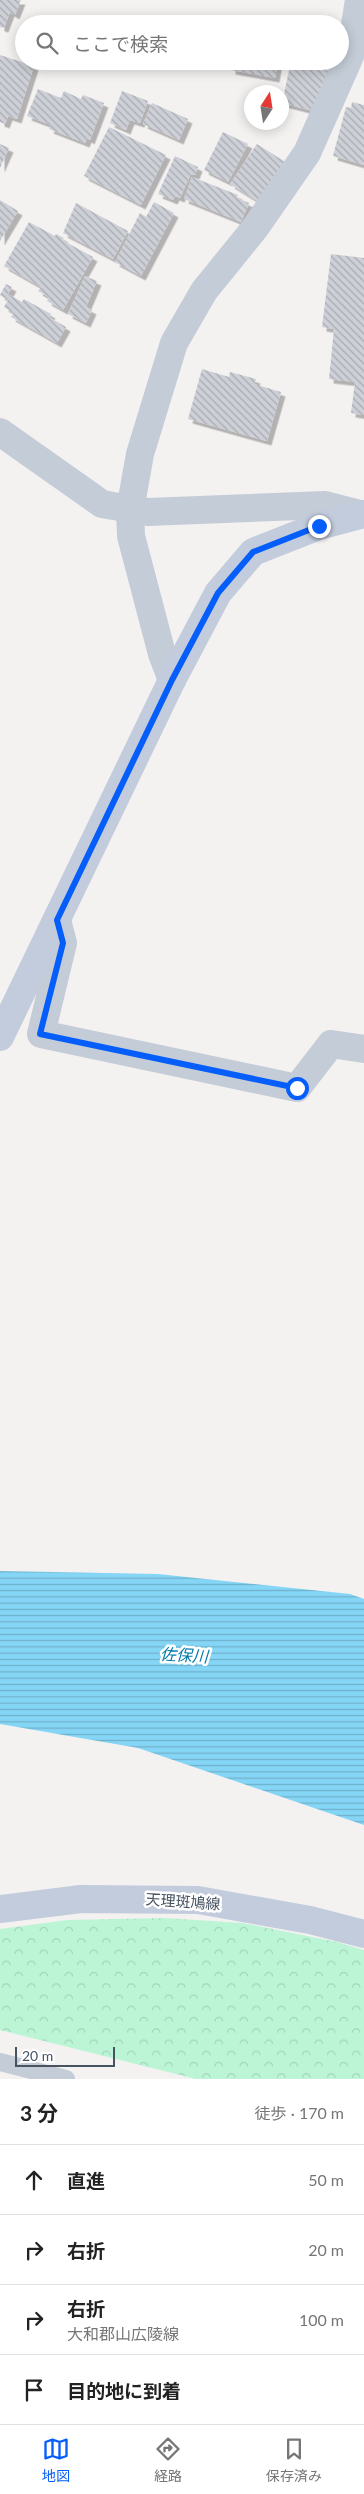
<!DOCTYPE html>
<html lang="ja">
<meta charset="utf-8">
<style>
:root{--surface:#fff;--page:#f2f2f2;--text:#222;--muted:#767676;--line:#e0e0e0;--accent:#055dfa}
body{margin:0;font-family:Lato,"Noto Sans JP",sans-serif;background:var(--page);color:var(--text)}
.compass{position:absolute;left:244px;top:85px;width:45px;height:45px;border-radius:50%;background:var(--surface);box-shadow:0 2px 12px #0003;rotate:12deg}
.scale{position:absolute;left:15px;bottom:12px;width:100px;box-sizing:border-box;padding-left:5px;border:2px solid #475361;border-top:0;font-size:14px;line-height:18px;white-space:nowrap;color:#475361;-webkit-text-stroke:4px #fff;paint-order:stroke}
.stop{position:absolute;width:15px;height:15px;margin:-11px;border:4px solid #055dfa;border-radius:50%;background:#fff}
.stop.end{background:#055dfa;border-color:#fff;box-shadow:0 1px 5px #0008}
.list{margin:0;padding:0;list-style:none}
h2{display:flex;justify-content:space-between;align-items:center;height:65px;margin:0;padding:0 20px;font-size:21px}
h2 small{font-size:16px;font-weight:400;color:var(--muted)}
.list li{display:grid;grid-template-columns:32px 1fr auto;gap:15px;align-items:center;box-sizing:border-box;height:70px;padding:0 20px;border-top:1px solid var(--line)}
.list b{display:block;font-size:19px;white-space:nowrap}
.list p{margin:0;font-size:16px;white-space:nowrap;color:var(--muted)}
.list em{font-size:16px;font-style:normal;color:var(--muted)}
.icon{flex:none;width:28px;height:28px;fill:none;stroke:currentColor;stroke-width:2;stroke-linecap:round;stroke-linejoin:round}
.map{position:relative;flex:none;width:364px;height:2079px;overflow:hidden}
.search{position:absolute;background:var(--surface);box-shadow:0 2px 12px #0003;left:15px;right:15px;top:15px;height:55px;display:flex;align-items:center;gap:12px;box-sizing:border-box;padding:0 18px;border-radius:28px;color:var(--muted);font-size:19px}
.sheet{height:345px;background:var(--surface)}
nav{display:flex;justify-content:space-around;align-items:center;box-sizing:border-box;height:70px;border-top:1px solid var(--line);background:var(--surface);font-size:14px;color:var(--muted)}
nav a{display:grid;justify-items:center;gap:2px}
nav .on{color:var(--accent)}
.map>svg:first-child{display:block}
.forest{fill:url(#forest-crowns)}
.water{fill:url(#water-rules)}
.building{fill:url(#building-back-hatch);filter:url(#shadow)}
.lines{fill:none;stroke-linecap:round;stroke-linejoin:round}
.lane{stroke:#c4ccd7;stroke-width:18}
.street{stroke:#c4ccd7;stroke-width:28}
.secondary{stroke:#c2ccdc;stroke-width:28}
.route{stroke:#055dfa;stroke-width:6}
.labels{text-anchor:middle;stroke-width:5;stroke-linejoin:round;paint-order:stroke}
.street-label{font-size:15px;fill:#475361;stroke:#fff}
.water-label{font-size:16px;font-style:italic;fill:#0279aa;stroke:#fff}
</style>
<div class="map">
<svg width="364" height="2079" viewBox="0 0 364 2079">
<defs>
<pattern id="forest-crowns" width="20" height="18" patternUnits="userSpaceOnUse" patternTransform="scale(1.25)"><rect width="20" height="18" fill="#bcf5d6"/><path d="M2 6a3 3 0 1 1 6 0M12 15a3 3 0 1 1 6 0" fill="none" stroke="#a3d4ba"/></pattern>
<pattern id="water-rules" width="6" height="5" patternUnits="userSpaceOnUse" patternTransform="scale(1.25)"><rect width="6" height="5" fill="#85d6f6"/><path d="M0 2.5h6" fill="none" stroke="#6fb0cb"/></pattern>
<pattern id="building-back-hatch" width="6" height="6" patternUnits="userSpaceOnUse" patternTransform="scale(1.25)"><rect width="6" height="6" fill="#cdd0d6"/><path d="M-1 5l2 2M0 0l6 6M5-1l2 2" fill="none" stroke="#a8abb1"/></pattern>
<filter id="shadow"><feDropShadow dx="4.5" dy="4.5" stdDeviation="0" flood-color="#0004"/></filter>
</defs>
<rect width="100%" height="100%" fill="#f4f1f1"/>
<polygon class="forest" points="165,1918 243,1923 337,1942 364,1950 364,2079 196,2079 0,2030 0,1929 67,1920"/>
<polygon class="water" points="0,1571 158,1574 350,1594 364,1599 364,1825 138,1748 0,1724"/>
<g class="building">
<polygon points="0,0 21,0 15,15 10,12 4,28 0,27"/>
<polygon points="0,55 34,66 17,119 8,116 5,124 0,122"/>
<polygon points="232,61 278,61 275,78 231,70"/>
<polygon points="291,61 305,61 328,67 317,112 282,103"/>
<polygon points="38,89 61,98 64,91 81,99 83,95 104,103 90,140 87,138 85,143 49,129 51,125 27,116"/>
<polygon points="122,91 148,101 140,123 130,120 126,130 110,123"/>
<polygon points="352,102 364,105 364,165 333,156 346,107 351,108"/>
<polygon points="152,103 188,119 179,140 143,124"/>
<polygon points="109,127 166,155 141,205 84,176"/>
<polygon points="223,132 248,144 228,182 204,170"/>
<polygon points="0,144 9,148 0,168"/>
<polygon points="257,144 287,163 261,203 230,184"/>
<polygon points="175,156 198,167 195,175 191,174 180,198 175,196 173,200 158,194"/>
<polygon points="192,177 238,195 237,198 249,203 241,222 184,199"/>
<polygon points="0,200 18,211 0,241"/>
<polygon points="154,202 174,213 141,276 115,262 140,213 146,217"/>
<polygon points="76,203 128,231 113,259 63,233"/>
<polygon points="29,222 55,236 56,234 64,238 62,240 93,257 63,310 47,301 49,297 38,291 41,287 4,266"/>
<polygon points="331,254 364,258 364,415 351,413 355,382 329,379 334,329 322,327"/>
<polygon points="85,276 97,281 86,307 92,310 86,323 68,314"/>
<polygon points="6,284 12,287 8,294 22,302 24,299 51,314 49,317 66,327 57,343 11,317 14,313 4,307 8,300 0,295"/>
<polygon points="202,369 229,377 230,372 256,379 254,384 281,392 267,441 188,419"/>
</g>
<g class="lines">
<polyline class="lane" points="0,2062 66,2079"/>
<g class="street">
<polyline points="0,432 102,504 148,512 325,505 360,514"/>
<polyline points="172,680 162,654 131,536 130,510 140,454 174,343 204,291 255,228 307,153 350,56 359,0"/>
<polyline points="57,920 63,943 41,1034 297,1088 331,1044 364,1049"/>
</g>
<g class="secondary">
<polyline points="0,1037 172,680 218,593 253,552 319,526 364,514"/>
<polyline points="0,1909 81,1899 198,1900 310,1920 364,1934"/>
</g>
</g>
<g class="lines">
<polyline class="route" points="297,1088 40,1034 63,943 57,920 172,680 218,593 253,552 319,526"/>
</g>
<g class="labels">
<g class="street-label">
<text transform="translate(183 1902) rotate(4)" y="5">天理斑鳩線</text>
</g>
<g class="water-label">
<text transform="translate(184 1655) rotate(3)" y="6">佐保川</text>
</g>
</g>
</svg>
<svg class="compass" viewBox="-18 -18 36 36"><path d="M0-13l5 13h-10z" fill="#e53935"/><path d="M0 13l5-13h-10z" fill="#767676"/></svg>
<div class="scale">20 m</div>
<div class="stop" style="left:297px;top:1088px"></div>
<div class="stop end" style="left:319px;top:526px"></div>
<div class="search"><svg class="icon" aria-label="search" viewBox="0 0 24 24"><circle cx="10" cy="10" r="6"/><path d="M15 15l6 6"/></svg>ここで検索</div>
</div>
<section class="sheet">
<h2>3 分<small>徒歩 · 170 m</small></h2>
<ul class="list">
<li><svg class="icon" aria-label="ahead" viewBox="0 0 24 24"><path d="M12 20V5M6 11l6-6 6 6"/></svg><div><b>直進</b></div><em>50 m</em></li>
<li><svg class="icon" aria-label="right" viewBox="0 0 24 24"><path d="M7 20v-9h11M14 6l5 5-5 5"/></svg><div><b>右折</b></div><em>20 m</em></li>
<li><svg class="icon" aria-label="right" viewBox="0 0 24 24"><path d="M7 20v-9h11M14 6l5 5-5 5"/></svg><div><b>右折</b><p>大和郡山広陵線</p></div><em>100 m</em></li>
<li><svg class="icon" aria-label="arrive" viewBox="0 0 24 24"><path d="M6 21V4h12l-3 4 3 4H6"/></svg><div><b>目的地に到着</b></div></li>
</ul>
</section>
<nav>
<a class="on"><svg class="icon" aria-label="map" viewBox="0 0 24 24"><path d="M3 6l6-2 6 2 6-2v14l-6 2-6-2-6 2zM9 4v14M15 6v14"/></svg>地図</a>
<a><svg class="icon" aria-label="directions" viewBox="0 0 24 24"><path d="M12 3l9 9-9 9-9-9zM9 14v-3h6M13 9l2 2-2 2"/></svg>経路</a>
<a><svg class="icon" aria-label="saved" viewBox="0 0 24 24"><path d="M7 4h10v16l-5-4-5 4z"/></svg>保存済み</a>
</nav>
